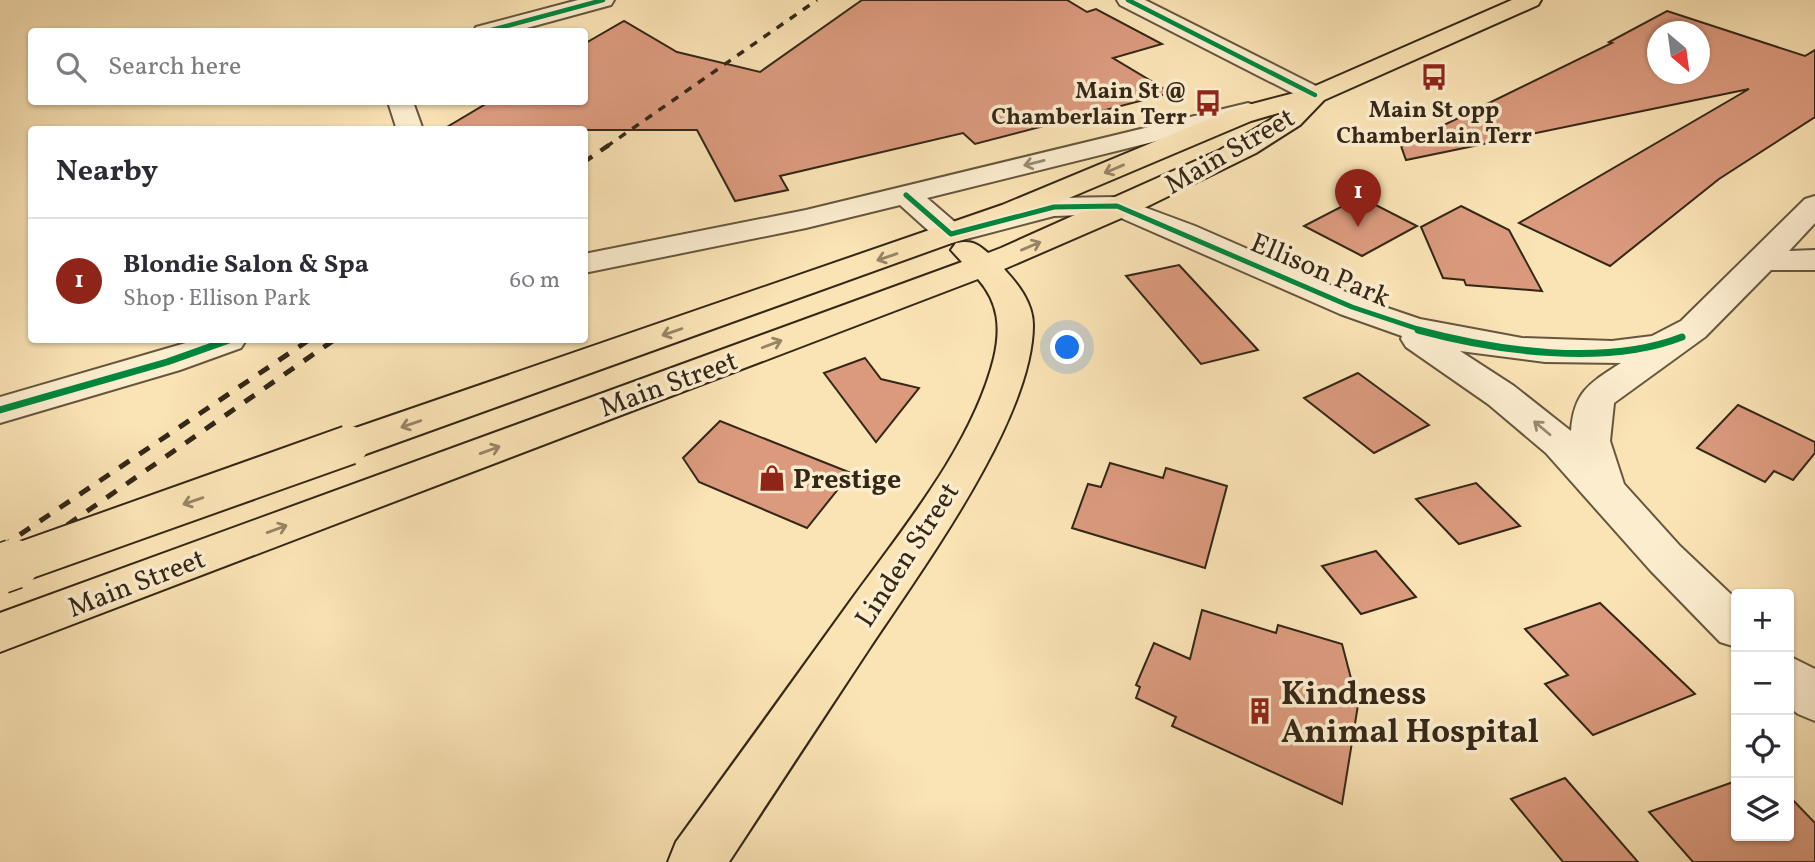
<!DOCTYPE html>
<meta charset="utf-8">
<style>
:root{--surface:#fff;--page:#f7f7f7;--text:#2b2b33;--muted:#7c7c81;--line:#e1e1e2;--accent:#8f2418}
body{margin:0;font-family:Vollkorn,serif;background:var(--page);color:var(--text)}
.controls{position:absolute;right:21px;bottom:21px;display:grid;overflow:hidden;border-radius:7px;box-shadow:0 2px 5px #0004}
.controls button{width:63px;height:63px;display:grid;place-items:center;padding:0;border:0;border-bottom:2px solid var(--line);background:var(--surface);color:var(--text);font:35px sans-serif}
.compass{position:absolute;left:1647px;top:21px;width:63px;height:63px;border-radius:50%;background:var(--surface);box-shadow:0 2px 5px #0004;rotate:151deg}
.you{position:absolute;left:1068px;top:348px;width:24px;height:24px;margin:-18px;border:5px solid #fff;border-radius:50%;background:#1a73e8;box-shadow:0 0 0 10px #1a73e833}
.badge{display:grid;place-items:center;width:46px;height:46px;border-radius:50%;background:var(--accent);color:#fff;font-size:23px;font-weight:700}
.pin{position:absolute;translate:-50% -58px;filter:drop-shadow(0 2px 4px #0008)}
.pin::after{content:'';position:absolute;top:37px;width:24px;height:21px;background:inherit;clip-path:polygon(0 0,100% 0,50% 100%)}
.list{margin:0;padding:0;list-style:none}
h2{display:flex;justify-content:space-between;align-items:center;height:91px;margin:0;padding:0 28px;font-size:30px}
h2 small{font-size:23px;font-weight:400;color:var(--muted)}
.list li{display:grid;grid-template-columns:46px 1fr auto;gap:21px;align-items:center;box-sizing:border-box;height:126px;padding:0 28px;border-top:2px solid var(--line)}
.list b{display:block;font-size:26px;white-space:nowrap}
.list p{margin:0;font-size:23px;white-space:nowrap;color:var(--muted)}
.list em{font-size:23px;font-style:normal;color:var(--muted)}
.icon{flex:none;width:38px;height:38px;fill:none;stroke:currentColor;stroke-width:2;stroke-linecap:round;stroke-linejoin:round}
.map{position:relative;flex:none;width:1815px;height:862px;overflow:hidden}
.search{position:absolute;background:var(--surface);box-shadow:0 2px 5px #0004;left:28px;top:28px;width:560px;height:77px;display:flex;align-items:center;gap:18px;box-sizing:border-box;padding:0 24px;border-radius:7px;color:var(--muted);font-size:26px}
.panel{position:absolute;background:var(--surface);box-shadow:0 2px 5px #0004;left:28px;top:126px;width:560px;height:217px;border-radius:7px}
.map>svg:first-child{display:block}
.building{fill:#db9a7e;stroke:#342717;stroke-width:2;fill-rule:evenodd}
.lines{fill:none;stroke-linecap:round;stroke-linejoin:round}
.street-casing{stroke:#66563e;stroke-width:4}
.primary-casing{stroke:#342717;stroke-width:4}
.street{fill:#fcedcf;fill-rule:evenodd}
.primary{fill:#fae3b5;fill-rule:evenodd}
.rail-far3{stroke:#342717;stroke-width:3.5;stroke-dasharray:8 8;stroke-linecap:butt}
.rail-far2{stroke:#342717;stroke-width:4.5;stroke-dasharray:10 10;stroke-linecap:butt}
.rail-far1{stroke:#342717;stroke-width:5;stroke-dasharray:12 12;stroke-linecap:butt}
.rail{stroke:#342717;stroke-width:7;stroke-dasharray:16 16;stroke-linecap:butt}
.primary-bridge-far1-casing{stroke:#342717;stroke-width:42;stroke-linecap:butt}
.primary-bridge-casing{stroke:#342717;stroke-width:52;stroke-linecap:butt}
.primary-bridge-far1{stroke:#fae3b5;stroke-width:38}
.primary-bridge{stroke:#fae3b5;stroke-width:49}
.cycleway-far2-casing{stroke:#fcedcf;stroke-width:7}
.cycleway-far1-casing{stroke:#fcedcf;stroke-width:9}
.cycleway-casing{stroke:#fcedcf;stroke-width:11}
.cycleway-far2{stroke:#00873e;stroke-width:4.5}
.cycleway-far1{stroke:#00873e;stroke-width:5}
.cycleway{stroke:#00873e;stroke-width:7}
.oneway{stroke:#988a73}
.oneway2{stroke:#978566}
.labels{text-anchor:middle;stroke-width:7;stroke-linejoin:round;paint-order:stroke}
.far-poi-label{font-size:23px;font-weight:bold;fill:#342717;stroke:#fcedcf;text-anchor:end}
.street-label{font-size:28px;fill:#342717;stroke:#fcedcf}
.poi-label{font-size:28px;font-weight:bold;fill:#342717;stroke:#fcedcf;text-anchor:start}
.near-poi-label{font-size:33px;font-weight:bold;fill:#342717;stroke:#fcedcf;text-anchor:start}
</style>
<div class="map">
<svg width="1815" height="862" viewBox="0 0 1815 862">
<rect width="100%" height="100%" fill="#fae3b5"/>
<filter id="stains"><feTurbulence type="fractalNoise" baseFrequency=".00286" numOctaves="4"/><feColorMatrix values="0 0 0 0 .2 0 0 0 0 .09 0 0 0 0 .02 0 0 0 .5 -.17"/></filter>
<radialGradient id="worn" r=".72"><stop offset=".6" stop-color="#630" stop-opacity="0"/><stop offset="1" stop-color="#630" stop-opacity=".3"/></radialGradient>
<g class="building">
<polygon points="862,0 1067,0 1087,12 1096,9 1162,44 1113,58 1171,93 975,144 963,133 780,176 788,190 735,201 697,130 442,130 489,102 584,102 584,44 624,21 677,52 760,72"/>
<path d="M1667,11L1805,56L1815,50V117L1719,179L1610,266L1519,223L1749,89L1406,160L1401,146L1612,43L1609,42ZM1657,32H1699V74H1657Z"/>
<polygon points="1360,197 1417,226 1362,256 1304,226"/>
<polygon points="1461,206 1509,230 1542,291 1466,285 1464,280 1443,278 1421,227"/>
<polygon points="1179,265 1258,350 1201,364 1126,276"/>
<polygon points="865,358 881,379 919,388 876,442 824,373"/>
<polygon points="1358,373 1429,425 1374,453 1304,398"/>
<polygon points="1738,405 1815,442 1815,453 1793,480 1774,471 1765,482 1697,448"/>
<polygon points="720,421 851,473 807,528 699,482 683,458"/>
<polygon points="1110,463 1163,478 1166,468 1227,486 1205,568 1072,528 1088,484 1101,487"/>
<polygon points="1476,483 1520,526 1459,544 1416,499"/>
<polygon points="1376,551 1416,597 1361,614 1322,566"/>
<polygon points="1600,603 1695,694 1593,735 1545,684 1568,675 1525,629"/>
<polygon points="1202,610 1276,633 1278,625 1342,644 1358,705 1342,804 1172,726 1176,717 1136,698 1140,687 1136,685 1154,643 1190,659"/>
<polygon points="1565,778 1638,862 1563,862 1511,799"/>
<polygon points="1736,781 1736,836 1789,836 1789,796 1815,823 1815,862 1693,862 1649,812"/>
</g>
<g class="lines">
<defs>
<g id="street">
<polygon points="578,0 614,0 611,5 512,32 473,32 476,27"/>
<polygon points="1117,0 1145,0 1324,90 1328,95 1324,100 1306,100 1120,5"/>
<polygon points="388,102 413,102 423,130 397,130"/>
<path d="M1248,103L1257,106L1261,111L1257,116L927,198L956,223L1054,198L1117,197L1195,226L1364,300L1420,319L1522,338L1612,341L1652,336L1681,321L1805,199L1815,196V223L1789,251L1815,250V270H1771L1705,337L1614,403L1610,441L1624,484L1680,546L1736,599V647L1720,642L1650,570L1546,453L1488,404L1406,347L1401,339L1402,336L1340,314L1112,214L1054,216L951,243L940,241L900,205L806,228L584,273V254L806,210ZM1460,351L1545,362L1621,363C1590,383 1574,391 1571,431L1514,386Z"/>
<polygon points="196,340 246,340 241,348 180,370 0,423 0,397"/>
<polygon points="1789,656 1815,669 1815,721 1798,714 1789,707"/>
</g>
<path id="primary" d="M1512,0H1541L1538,5L1324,100L1300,125L1256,153L1140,210L1004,269C1018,284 1033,303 1033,325C1033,419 922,569 869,649C822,720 775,791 729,862H668L676,842C736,760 795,678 854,596C905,526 973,443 994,358C1001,328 999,303 978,279L0,652V613L962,262L951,250L956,243C971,240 977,243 988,253L1001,248L1220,150L1285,111L1251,121L1024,217L363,455L349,459L335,455L329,445L335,435L1002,205L1233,109L1306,90Z"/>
</defs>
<use href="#street" class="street-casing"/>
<use href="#primary" class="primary-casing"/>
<use href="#street" class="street"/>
<use href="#primary" class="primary"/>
<polyline class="rail-far3" points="606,147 817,0"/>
<polyline class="rail-far2" points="584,162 609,145"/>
<g class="rail-far1">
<polyline points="0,548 309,340"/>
<polyline points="8,566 334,340"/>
</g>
<polyline class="rail" points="0,571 10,564"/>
<defs>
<polyline id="primary-bridge-far1" points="9,566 349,445"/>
<polyline id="primary-bridge" points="0,569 14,564"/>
</defs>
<use href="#primary-bridge-far1" class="primary-bridge-far1-casing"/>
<use href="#primary-bridge" class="primary-bridge-casing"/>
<use href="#primary-bridge-far1" class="primary-bridge-far1"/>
<use href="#primary-bridge" class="primary-bridge"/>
<defs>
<g id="cycleway-far2">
<polyline points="1128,0 1315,95"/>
<polyline points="484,32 603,0"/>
</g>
<polyline id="cycleway-far1" points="906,195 951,234 1054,207 1117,206 1352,307 1424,331"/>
<g id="cycleway">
<path d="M1418,330C1496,351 1605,367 1682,337"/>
<polyline points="0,410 167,362 229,340"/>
</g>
</defs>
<use href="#cycleway-far2" class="cycleway-far2-casing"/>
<use href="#cycleway-far1" class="cycleway-far1-casing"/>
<use href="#cycleway" class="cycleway-casing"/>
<use href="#cycleway-far2" class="cycleway-far2"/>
<use href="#cycleway-far1" class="cycleway-far1"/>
<use href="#cycleway" class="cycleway"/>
</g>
<defs><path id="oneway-shaft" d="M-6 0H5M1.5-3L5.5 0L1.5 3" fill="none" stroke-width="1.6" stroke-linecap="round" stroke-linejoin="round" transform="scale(1.75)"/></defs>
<g class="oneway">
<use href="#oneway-shaft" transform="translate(1034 163) rotate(166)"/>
<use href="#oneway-shaft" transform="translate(1542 428) rotate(-140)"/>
</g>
<g class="oneway2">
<use href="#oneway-shaft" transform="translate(1114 169) rotate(157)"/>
<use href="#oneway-shaft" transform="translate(1031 246) rotate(-23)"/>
<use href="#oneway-shaft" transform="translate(887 257) rotate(161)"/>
<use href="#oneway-shaft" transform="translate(672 332) rotate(161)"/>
<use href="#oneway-shaft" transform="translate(772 344) rotate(-21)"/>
<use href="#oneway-shaft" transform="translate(411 424) rotate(161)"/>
<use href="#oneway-shaft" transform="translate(490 450) rotate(-20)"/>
<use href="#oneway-shaft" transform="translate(193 501) rotate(161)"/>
<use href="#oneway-shaft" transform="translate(277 529) rotate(-20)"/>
</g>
<defs>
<symbol id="bus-bare" viewBox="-9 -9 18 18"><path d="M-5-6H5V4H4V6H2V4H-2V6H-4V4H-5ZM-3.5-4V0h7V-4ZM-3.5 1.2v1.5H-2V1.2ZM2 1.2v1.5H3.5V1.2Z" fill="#8f2418" stroke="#fcedcf" stroke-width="2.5" paint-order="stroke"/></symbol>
<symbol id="shop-bare" viewBox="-9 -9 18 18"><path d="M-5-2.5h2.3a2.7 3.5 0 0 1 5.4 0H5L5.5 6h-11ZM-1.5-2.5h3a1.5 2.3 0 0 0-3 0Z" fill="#8f2418" stroke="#fcedcf" stroke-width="2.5" paint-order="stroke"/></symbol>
<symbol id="building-bare" viewBox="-9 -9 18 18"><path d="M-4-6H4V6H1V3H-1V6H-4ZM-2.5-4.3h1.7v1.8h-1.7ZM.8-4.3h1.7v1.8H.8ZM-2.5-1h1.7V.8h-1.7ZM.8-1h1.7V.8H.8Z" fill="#8f2418" stroke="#fcedcf" stroke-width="2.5" paint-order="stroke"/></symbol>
</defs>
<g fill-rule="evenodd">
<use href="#bus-bare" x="1415" y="58" width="38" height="38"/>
<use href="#bus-bare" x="1189" y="84" width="38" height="38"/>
<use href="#shop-bare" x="753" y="459" width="38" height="38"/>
<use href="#building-bare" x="1241" y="692" width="38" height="38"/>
</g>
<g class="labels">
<g class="far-poi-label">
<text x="1187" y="98">Main St @<tspan x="1187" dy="26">Chamberlain Terr</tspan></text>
<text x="1434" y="117" text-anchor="middle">Main St opp<tspan x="1434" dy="26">Chamberlain Terr</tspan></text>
</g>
<g class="street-label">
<text transform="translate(1229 150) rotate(-30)" y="10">Main Street</text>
<text transform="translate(1321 269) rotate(23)" y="10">Ellison Park</text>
<text transform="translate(668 383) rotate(-20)" y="10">Main Street</text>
<text transform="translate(906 554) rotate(-57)" y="10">Linden Street</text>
<text transform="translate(136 582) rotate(-21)" y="10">Main Street</text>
</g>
<g class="poi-label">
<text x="793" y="488">Prestige</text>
</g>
<g class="near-poi-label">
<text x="1281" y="704">Kindness<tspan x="1281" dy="38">Animal Hospital</tspan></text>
</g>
</g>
<rect width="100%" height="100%" filter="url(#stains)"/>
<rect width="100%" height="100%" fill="url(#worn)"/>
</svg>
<div class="controls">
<button>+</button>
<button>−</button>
<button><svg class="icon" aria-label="locate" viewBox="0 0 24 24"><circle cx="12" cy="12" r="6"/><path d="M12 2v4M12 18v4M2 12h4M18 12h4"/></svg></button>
<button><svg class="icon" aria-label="layers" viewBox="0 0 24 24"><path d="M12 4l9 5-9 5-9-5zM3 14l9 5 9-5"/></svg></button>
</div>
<svg class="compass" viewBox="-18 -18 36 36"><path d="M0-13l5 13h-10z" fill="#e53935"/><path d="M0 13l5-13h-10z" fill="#7c7c81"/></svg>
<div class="you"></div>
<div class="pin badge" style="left:1358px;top:227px">1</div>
<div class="search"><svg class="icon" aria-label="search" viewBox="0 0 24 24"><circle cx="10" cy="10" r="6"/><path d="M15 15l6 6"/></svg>Search here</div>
<section class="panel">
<h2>Nearby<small></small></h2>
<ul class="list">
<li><span class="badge">1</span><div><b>Blondie Salon &amp; Spa</b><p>Shop · Ellison Park</p></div><em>60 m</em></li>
</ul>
</section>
</div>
